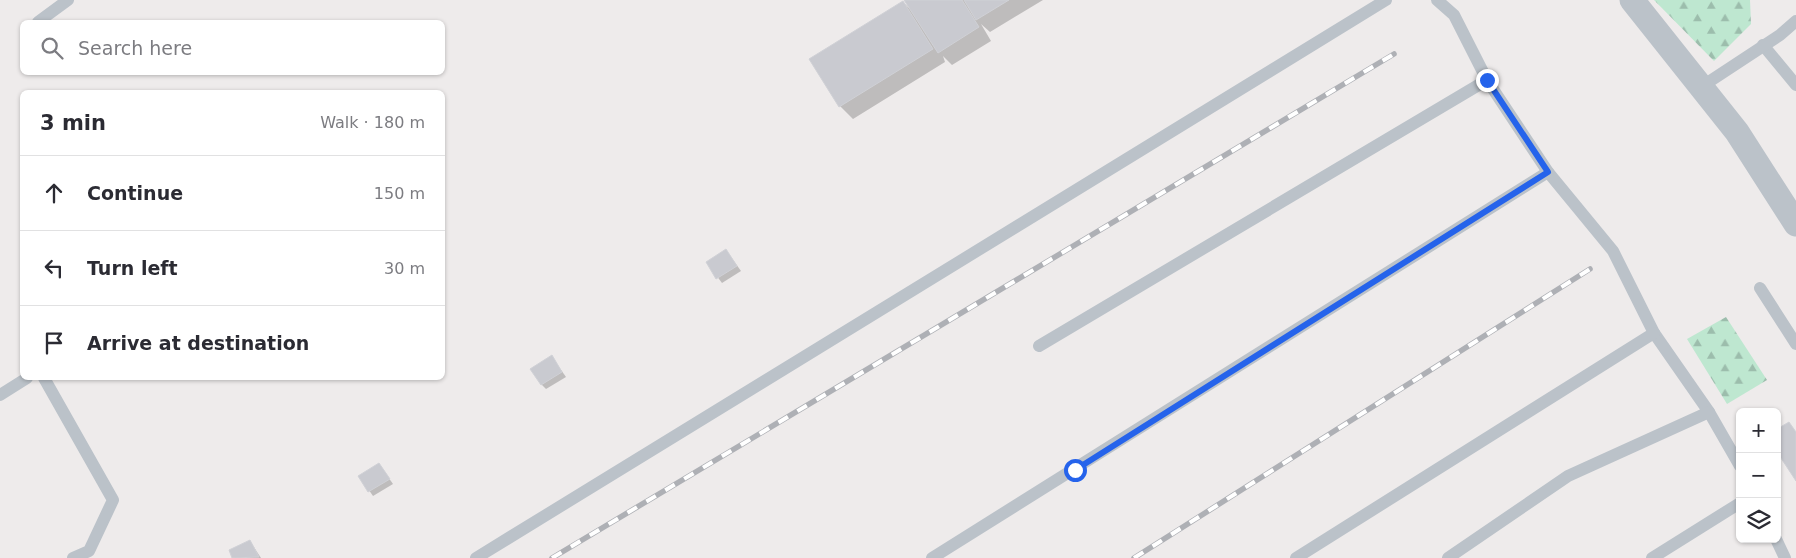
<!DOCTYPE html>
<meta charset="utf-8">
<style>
:root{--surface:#fff;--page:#f7f7f7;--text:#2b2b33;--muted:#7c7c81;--line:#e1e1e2}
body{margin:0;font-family:"DejaVu Sans",sans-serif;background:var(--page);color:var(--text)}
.controls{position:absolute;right:15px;bottom:15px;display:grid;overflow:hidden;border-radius:8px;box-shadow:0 1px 4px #0004}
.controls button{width:45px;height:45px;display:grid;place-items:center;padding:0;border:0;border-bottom:1px solid var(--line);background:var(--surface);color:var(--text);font:25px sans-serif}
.stop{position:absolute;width:15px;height:15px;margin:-11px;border:4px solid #2563eb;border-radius:50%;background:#fff}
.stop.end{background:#2563eb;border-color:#fff;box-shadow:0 1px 5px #0008}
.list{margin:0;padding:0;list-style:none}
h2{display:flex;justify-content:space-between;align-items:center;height:65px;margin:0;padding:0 20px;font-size:21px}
h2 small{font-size:16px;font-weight:400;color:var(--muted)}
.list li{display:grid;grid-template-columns:32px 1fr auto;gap:15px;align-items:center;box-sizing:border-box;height:75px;padding:0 20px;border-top:1px solid var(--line)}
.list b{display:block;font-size:19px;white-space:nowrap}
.list em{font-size:16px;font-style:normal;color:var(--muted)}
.icon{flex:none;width:28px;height:28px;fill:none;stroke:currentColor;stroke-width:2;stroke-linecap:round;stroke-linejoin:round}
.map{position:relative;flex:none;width:1796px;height:558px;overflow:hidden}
.search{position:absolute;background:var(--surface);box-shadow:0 1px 4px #0004;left:20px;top:20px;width:425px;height:55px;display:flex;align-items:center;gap:12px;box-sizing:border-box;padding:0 18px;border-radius:8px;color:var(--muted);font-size:19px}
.panel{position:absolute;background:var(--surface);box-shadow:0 1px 4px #0004;left:20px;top:90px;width:425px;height:290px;border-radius:8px}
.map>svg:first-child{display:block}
.forest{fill:url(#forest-firs)}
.shadow{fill:#0003}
.building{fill:#c9cad0;stroke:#d0d1d6}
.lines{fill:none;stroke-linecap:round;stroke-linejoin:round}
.service{stroke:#bbc2c9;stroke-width:12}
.minor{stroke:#bbc2c9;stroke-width:25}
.rail-casing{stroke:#aeb0b5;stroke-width:5.5}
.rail{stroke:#fff;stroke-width:4;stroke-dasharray:11;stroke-linecap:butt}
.route{stroke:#2563eb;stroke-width:6}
</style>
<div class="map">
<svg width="1796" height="558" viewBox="0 0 1796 558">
<defs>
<pattern id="forest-firs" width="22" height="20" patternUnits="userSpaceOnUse" patternTransform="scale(1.25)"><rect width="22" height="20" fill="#bee7d0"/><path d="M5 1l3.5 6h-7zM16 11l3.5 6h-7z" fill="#9cbdac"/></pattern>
</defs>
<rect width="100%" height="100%" fill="#eeebeb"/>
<g class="forest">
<polygon points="1654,0 1750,0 1751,24 1714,61"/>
<polygon points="1726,317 1767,380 1727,404 1687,339"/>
</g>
<g class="shadow">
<polygon points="906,0 1043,0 990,32 981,24 991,41 952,65 943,56 945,62 853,119 840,106 903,2 910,9"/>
<polygon points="726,250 741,271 722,283 707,263"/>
<polygon points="552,357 566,377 546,389 541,384"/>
<polygon points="379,464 393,484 373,496 360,477"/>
<polygon points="250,541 261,558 234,558 230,551"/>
</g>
<g class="building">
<polygon points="904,0 962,0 979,27 938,53"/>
<polygon points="964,0 1009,0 976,20"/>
<polygon points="903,1 933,49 839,107 809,59"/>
<polygon points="726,249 737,266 716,279 706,262"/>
<polygon points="552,355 562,372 541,385 530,369"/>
<polygon points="1789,422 1796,432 1796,481 1777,452 1777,429"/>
<polygon points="379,463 390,479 368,492 358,476"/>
<polygon points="250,540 259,557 232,558 229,550"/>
</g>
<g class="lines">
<g class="service">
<polyline points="1437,0 1454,15 1487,80 1548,172 1613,251 1654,333 1709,412 1740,466"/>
<polyline points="38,22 68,0"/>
<polyline points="1763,45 1796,85"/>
<polyline points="1701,87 1780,35 1796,21"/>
<polyline points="1760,288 1796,344"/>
<polyline points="1039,346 1487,80"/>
<polyline points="44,378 113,500 89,551 73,558"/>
<polyline points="0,395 27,378"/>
<polyline points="1776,539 1785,558"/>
<polyline points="476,558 1386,0"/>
<polyline points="932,558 1548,172"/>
<polyline points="1296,558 1654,333"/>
<polyline points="1448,558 1568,476 1709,412"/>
<polyline points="1652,558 1740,503"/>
</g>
<polyline class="minor" points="1632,0 1737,132 1796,224"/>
<defs>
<g id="rail">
<polyline points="552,558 1394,54"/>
<polyline points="1134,558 1590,269"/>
</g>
</defs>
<use href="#rail" class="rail-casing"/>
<use href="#rail" class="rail"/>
</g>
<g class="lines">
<polyline class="route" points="1075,470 1548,172 1487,80"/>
</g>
</svg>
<div class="controls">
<button>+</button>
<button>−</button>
<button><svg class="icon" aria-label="layers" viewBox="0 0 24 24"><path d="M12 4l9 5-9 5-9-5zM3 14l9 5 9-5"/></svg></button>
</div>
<div class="stop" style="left:1075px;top:470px"></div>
<div class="stop end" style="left:1487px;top:80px"></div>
<div class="search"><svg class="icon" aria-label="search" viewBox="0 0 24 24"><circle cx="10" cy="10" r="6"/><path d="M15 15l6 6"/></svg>Search here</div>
<section class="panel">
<h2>3 min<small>Walk · 180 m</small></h2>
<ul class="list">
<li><svg class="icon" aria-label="ahead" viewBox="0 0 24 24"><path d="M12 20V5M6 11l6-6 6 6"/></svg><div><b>Continue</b></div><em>150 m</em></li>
<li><svg class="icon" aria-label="left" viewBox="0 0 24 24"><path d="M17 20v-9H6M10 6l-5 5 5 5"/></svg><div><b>Turn left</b></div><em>30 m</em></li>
<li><svg class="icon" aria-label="arrive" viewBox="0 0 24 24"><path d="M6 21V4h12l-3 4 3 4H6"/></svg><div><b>Arrive at destination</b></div></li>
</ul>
</section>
</div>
